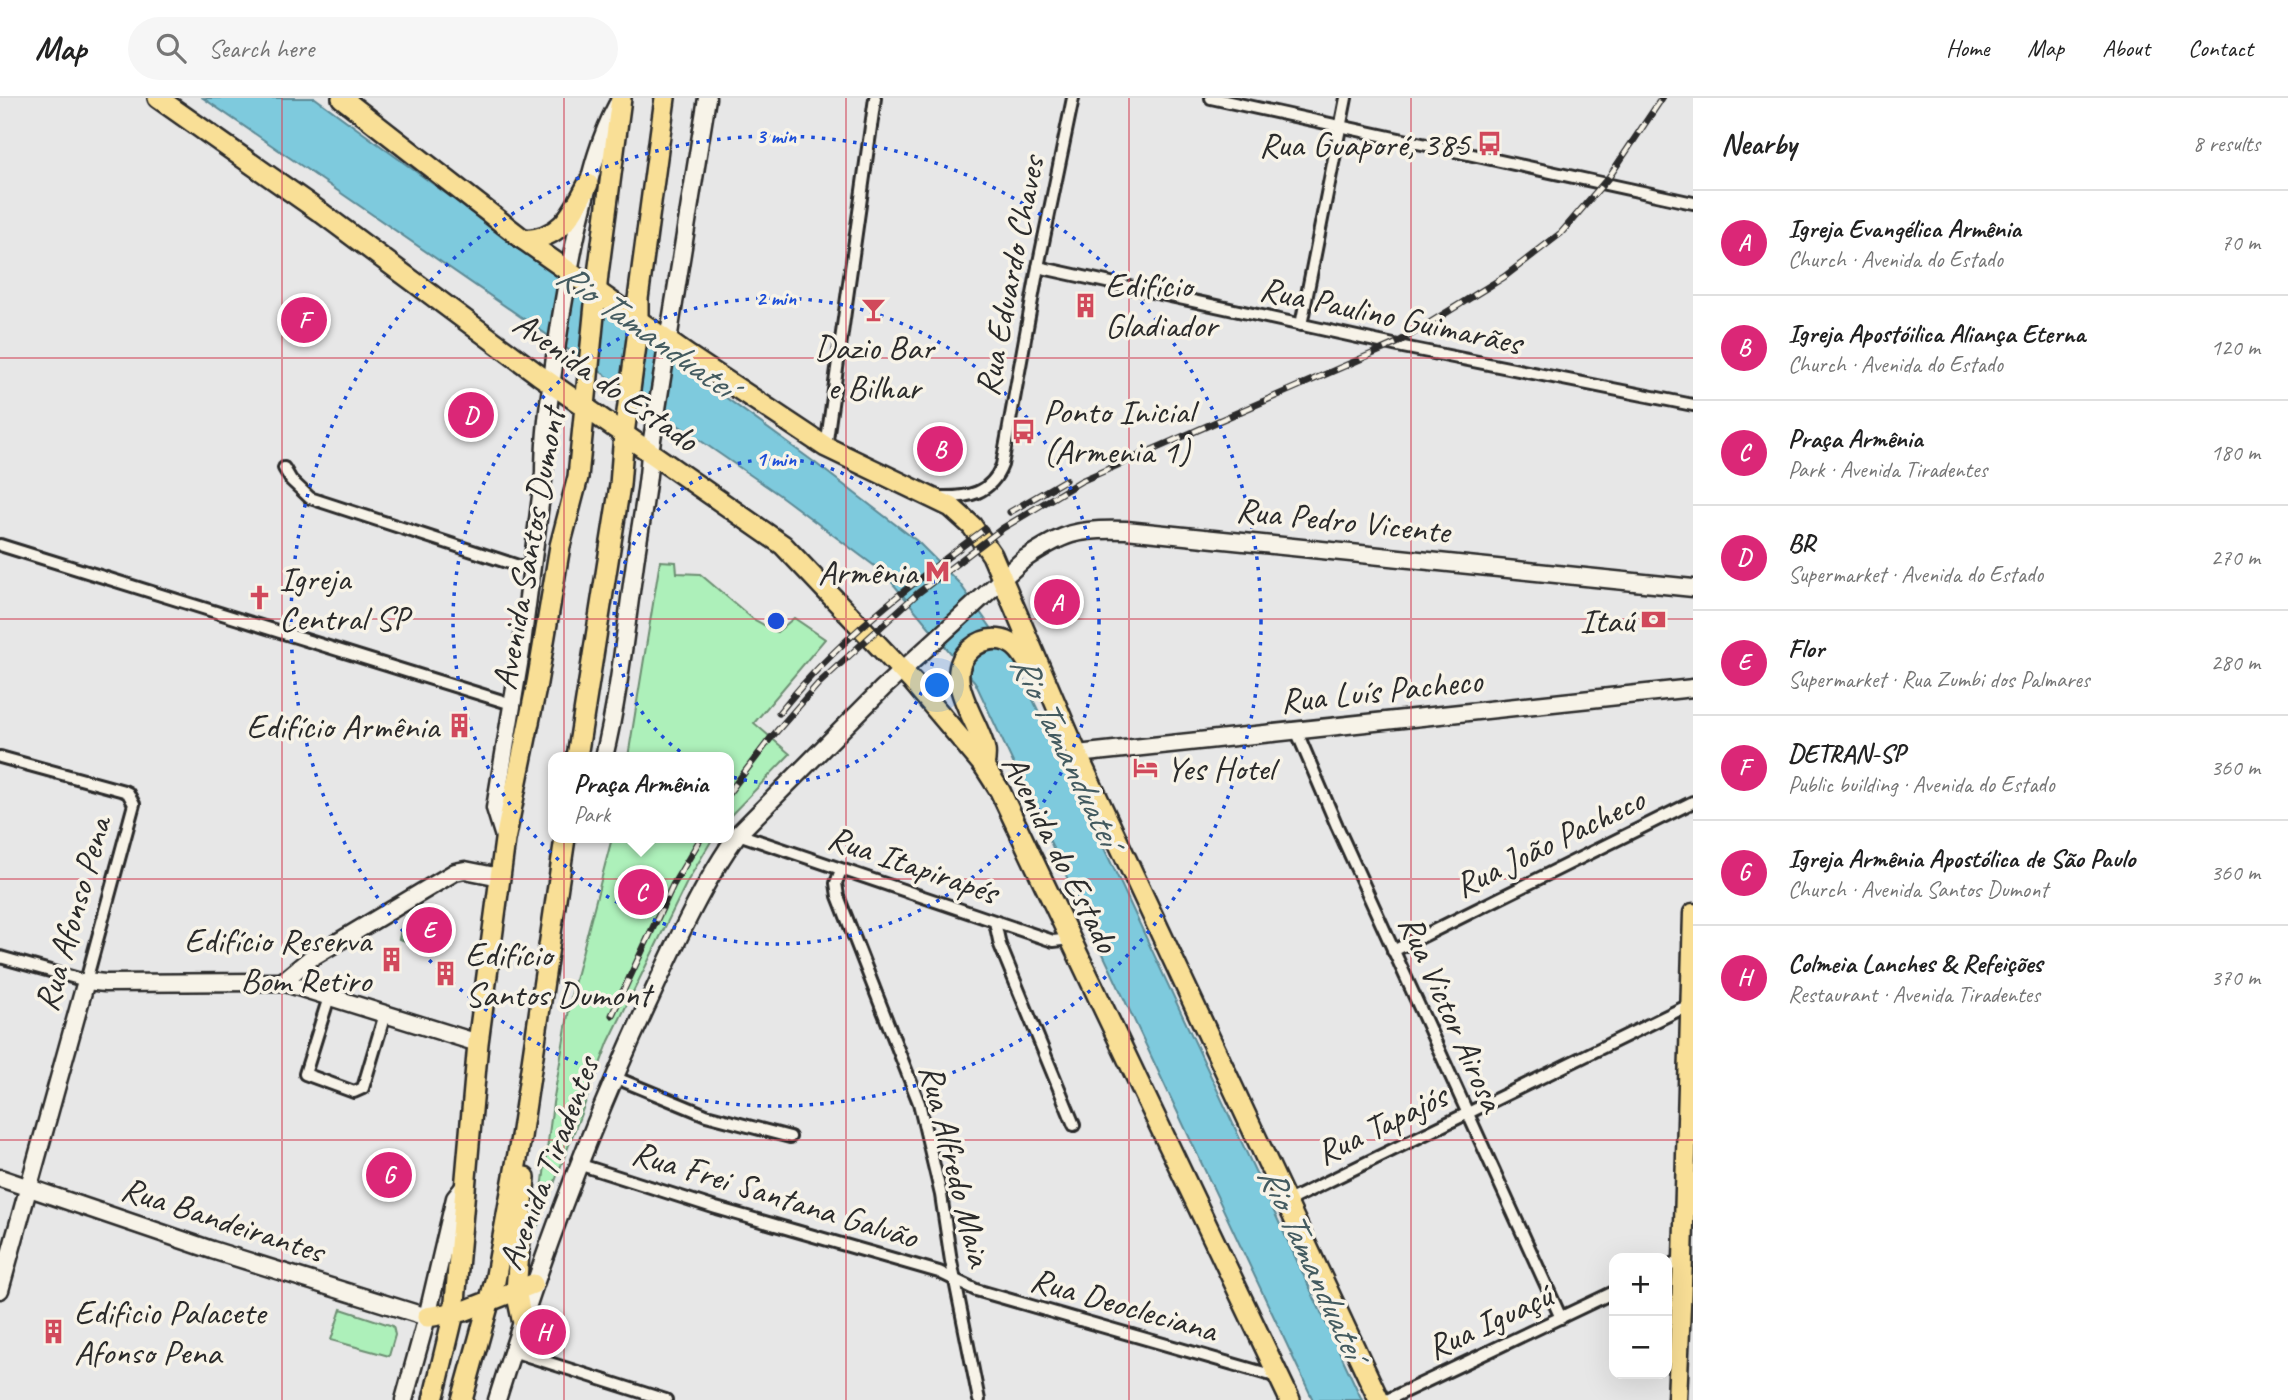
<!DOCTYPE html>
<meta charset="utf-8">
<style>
:root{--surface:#fff;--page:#f6f6f6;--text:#222;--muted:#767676;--line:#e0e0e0;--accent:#db2777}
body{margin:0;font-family:Caveat,sans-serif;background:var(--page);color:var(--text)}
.controls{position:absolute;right:21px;bottom:21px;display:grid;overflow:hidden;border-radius:14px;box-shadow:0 7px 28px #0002}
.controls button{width:63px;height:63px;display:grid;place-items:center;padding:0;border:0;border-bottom:2px solid var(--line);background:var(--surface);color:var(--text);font:35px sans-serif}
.you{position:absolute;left:938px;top:588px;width:24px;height:24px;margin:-18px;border:5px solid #fff;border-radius:50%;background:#1a73e8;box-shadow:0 0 0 10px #1a73e833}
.badge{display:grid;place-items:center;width:46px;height:46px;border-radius:50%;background:var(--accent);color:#fff;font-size:23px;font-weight:700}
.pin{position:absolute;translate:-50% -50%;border:4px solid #fff;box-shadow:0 2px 7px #0006}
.popup{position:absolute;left:548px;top:654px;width:186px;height:91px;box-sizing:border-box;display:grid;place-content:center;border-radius:14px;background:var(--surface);filter:drop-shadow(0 2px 5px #0005);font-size:23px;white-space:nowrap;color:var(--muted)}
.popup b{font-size:26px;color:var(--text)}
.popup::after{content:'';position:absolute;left:50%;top:100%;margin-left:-14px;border:14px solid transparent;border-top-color:var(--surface)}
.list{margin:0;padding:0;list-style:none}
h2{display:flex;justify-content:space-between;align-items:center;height:91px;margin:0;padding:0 28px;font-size:30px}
h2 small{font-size:23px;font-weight:400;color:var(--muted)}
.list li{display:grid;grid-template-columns:46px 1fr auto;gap:21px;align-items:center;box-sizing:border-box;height:105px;padding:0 28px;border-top:2px solid var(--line)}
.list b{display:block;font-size:26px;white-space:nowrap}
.list p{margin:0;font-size:23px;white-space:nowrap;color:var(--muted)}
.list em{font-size:23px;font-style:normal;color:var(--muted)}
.icon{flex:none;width:38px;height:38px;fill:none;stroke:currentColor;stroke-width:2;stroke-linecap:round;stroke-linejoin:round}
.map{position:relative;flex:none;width:1693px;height:1302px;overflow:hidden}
header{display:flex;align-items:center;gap:42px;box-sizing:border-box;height:98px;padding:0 35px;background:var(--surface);border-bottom:2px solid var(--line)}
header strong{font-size:33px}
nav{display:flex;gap:38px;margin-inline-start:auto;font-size:24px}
.search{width:490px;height:63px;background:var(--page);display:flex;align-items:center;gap:18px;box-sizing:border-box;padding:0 24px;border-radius:38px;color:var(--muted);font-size:26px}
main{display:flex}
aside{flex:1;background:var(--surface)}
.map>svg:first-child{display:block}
.green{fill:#adf0ba;stroke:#6c8e72;stroke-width:2}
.water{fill:#7ecadd;stroke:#5d8a96;stroke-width:2}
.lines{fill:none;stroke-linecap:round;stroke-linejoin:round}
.street-casing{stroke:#2b2b2b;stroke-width:16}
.secondary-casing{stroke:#2b2b2b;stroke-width:21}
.primary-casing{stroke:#2b2b2b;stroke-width:23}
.highway-casing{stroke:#2b2b2b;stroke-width:24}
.street{stroke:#f7f3e8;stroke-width:10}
.secondary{stroke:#f7f3e8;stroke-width:16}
.primary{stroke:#f9df96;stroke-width:18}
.highway{stroke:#f9df96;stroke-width:19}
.rail-casing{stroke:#2b2b2b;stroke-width:7}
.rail{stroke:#f7f3e8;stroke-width:4.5;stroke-dasharray:13;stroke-linecap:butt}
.grid{fill:none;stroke:#d1495b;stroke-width:2;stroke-opacity:0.55}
.ring{fill:none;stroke:#1d4ed8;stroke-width:3.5;stroke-dasharray:3.5 7}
.labels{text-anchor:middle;stroke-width:7;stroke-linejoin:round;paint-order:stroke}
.poi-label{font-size:35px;fill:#2b2b2b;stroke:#f7f3e8;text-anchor:start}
.street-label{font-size:35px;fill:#2b2b2b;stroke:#f7f3e8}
.water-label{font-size:37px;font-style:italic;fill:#445b60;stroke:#f7f3e8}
.centre{fill:#1d4ed8;stroke:#f7f3e8;stroke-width:3.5}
.ring-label{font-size:21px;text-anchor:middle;font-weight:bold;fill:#1d4ed8;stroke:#f7f3e8;stroke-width:7;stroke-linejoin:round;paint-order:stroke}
</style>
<header>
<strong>Map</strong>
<div class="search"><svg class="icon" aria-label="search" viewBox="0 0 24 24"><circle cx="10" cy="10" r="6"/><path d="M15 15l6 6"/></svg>Search here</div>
<nav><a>Home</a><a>Map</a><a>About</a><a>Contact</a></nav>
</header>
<main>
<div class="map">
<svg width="1693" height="1302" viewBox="0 0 1693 1302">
<rect width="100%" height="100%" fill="#e7e7e7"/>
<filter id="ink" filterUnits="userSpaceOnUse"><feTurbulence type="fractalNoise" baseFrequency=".0143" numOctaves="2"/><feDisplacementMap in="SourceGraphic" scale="14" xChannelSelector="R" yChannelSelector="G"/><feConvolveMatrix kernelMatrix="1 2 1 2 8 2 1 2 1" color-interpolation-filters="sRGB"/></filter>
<g filter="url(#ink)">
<g class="green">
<polygon points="660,463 676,464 677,475 700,476 753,521 777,534 794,520 825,541 754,625 790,656 729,719 728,659 628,659"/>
<polygon points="612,740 713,740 687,784 609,943 537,1130 553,1005 572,894"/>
<polygon points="402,828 433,836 429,850 399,841"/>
<polygon points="341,1211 393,1228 395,1237 389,1258 331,1242"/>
</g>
<polygon class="water" points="203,0 315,0 814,364 917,443 960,486 1014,562 1114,771 1362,1302 1313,1302 975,584 884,475 778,396"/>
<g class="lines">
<defs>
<g id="street">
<polyline points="1211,0 1693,105"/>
<polyline points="1038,169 1403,249 1693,307"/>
<polyline points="1301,227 1346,0"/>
<polyline points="826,349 875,0"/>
<polyline points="284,370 291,382 310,400 531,472"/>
<path d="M939,399C968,400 991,396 1002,367L1038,169L1073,0"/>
<polyline points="0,447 512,606"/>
<polyline points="1296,632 1337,728 1561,1220"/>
<polyline points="0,659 124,693 128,695 134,706 86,883 0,859"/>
<polyline points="738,736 1053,843 1071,841"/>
<polyline points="841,772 836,785 838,798 919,1005 941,1097 951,1163 979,1302"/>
<polyline points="995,824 1000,847 1074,1027"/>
<polyline points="1393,853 1693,704"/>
<polyline points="329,899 305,976 354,994 363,990 385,916"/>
<polyline points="614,979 706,1017 790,1039"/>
<polyline points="578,1066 716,1110 939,1174 976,1192 1278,1279"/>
<polyline points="1286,1104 1689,907"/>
<polyline points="1667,1169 1683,1161"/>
<polyline points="512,1253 666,1302"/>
<polyline points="1387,1302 1614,1194"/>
</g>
<g id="secondary">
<polyline points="1077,656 1693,590"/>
<path d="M604,659C619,598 625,534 634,472C639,432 648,394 650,354L707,0"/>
<path d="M505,742L495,710L521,554L544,375C544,346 547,318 551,289C558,233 567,179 579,124C589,84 597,44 617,7"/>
<polyline points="282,884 311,860 455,774 465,772 500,779"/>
<polyline points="0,1080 212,1152 427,1219"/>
<polyline points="0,1192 86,883 105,885 282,884 478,945"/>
<polyline points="404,1302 427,1219 455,1100 463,1090"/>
<path d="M497,1302C539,1166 588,1034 648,905C673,851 703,784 738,736L883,590L1023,462C1063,435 1077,430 1126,432L1693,490"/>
</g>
<polyline id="primary" points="1677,1302 1683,1161 1693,815"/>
<g id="highway">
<polyline points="158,0 323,116 539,277 783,447 913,584 984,668 1000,693 1290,1302"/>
<polyline points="342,0 524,142 689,258 826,349 951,409 972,428 992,457 1077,656 1379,1302"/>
<path d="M524,142C562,140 572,116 588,86"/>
<polyline points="577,659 620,387 624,336 638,233 638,201 665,0"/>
<path d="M984,668C985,663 986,657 985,652C979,622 939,578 971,551C980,543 991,540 1002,542C1016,545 1023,556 1029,567"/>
<polyline points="427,1219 464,1213 533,1186"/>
<polyline points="522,1221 516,1193 525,1079"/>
<polyline points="433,1302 454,1215 478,945 505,742 537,585 560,448 578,379 598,176 621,0"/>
<polyline points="462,1302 495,1183 521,1039 565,740"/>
</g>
</defs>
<use href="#street" class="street-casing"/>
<use href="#secondary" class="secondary-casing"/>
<use href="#primary" class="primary-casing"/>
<use href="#highway" class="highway-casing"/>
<use href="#street" class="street"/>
<use href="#secondary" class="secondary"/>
<use href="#primary" class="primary"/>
<use href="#highway" class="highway"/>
<defs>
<g id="rail">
<polyline points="1010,414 1065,382"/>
<path d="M779,615C836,543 911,486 985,431"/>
<polyline points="728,696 770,641 818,586 918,495 1003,430 1081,383 1397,245 1504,179 1561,135 1609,79 1662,0"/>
<polyline points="612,917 673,787 701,740"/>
</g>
</defs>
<use href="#rail" class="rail-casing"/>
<use href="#rail" class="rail"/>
</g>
</g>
<path class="grid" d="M282,0V1302M564,0V1302M846,0V1302M1129,0V1302M1411,0V1302M0,260H1693M0,521H1693M0,781H1693M0,1042H1693"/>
<g class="ring">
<circle cx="776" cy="523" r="162"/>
<circle cx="776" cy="523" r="323"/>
<circle cx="776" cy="523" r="485"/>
</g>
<defs>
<symbol id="bus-bare" viewBox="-9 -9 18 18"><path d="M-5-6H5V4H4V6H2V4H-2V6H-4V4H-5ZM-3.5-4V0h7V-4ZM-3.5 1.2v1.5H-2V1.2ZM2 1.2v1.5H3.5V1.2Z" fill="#d1495b" stroke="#f7f3e8" stroke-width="2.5" paint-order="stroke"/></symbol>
<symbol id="building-bare" viewBox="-9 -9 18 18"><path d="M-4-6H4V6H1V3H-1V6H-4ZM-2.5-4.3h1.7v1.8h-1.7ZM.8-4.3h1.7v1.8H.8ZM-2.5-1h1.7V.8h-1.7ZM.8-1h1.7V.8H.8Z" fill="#d1495b" stroke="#f7f3e8" stroke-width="2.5" paint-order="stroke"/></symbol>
<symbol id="bar-bare" viewBox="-9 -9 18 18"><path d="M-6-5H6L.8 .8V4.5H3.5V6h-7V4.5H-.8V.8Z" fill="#d1495b" stroke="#f7f3e8" stroke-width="2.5" paint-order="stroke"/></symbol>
<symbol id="metro-bare" viewBox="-9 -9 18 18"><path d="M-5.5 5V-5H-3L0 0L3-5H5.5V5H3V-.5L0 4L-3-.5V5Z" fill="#d1495b" stroke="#f7f3e8" stroke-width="2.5" paint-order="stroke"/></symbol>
<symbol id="church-bare" viewBox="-9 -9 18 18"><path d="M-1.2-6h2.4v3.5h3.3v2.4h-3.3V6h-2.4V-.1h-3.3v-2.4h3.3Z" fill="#d1495b" stroke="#f7f3e8" stroke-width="2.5" paint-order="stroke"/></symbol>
<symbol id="bank-bare" viewBox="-9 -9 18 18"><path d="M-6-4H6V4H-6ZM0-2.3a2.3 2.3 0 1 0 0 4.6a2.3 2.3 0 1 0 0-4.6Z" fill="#d1495b" stroke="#f7f3e8" stroke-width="2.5" paint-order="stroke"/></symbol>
<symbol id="hotel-bare" viewBox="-9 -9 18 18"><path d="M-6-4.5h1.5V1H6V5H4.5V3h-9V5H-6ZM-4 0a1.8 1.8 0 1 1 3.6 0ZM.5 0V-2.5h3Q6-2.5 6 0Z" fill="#d1495b" stroke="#f7f3e8" stroke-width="2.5" paint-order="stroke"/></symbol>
</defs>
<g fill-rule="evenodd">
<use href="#bus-bare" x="1472" y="28" width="35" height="35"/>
<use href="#building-bare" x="1068" y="190" width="35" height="35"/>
<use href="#bar-bare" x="856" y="194" width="35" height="35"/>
<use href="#bus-bare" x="1006" y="316" width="35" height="35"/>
<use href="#metro-bare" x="920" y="456" width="35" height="35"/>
<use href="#church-bare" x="242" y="482" width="35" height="35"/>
<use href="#bank-bare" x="1636" y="504" width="35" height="35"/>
<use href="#building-bare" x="442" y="610" width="35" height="35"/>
<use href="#hotel-bare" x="1128" y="652" width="35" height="35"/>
<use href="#building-bare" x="374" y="844" width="35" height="35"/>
<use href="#building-bare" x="428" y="858" width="35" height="35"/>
<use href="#building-bare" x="36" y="1216" width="35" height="35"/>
</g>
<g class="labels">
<g class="poi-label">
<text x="1470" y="58" text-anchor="end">Rua Guaporé, 385</text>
<text x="1105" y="199">Edifício<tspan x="1105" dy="40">Gladiador</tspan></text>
<text x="874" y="261" text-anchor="middle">Dazio Bar<tspan x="874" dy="40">e Bilhar</tspan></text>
<text x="1043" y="325">Ponto Inicial<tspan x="1043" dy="40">(Armenia 1)</tspan></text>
<text x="917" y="486" text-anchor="end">Armênia</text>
<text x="279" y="492">Igreja<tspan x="279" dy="40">Central SP</tspan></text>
<text x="1634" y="534" text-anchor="end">Itaú</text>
<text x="439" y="640" text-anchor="end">Edifício Armênia</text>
<text x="1166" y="682">Yes Hotel</text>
<text x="371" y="854" text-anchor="end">Edifício Reserva<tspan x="371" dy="40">Bom Retiro</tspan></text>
<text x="465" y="868">Edifício<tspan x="465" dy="40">Santos Dumont</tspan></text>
<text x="74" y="1226">Edificio Palacete<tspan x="74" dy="40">Afonso Pena</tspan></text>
</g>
<g class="street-label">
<text transform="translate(1009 178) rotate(-79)" y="12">Rua Eduardo Chaves</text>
<text transform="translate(1391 217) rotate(12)" y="12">Rua Paulino Guimarães</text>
<text transform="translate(606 283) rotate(35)" y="12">Avenida do Estado</text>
<text transform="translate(1343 422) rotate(6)" y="12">Rua Pedro Vicente</text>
<text transform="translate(528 451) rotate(-80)" y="12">Avenida Santos Dumont</text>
<text transform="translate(1381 592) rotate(-6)" y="12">Rua Luís Pacheco</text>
<text transform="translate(1549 744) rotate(-26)" y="12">Rua João Pacheco</text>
<text transform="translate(1061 755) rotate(63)" y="12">Avenida do Estado</text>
<text transform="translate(913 766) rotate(19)" y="12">Rua Itapirapés</text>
<text transform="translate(72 816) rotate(-74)" y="12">Rua Afonso Pena</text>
<text transform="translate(1452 915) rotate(66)" y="12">Rua Victor Airosa</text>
<text transform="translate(1381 1026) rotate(-26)" y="12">Rua Tapajós</text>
<text transform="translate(548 1065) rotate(-69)" y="12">Avenida Tiradentes</text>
<text transform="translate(956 1067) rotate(76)" y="12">Rua Alfredo Maia</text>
<text transform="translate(775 1096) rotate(17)" y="12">Rua Frei Santana Galvão</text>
<text transform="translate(223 1121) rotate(18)" y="12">Rua Bandeirantes</text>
<text transform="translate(1124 1206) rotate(16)" y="12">Rua Deocleciana</text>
<text transform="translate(1489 1223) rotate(-25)" y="12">Rua Iguaçú</text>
</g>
<g class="water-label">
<text transform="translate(646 231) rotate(35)" y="13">Rio Tamanduateí</text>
<text transform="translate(1067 651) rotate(64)" y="13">Rio Tamanduateí</text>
<text transform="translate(1313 1163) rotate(65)" y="13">Rio Tamanduateí</text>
</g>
</g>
<circle cx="776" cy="523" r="10" class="centre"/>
<g class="ring-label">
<text x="776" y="45">3 min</text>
<text x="776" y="207">2 min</text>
<text x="776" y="368">1 min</text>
</g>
</svg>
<div class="controls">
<button>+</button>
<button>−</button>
</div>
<div class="you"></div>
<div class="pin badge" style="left:1057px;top:504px">A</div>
<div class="pin badge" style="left:940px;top:351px">B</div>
<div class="pin badge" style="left:641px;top:794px">C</div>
<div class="popup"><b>Praça Armênia</b>Park</div>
<div class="pin badge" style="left:471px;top:317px">D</div>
<div class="pin badge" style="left:429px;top:832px">E</div>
<div class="pin badge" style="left:304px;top:222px">F</div>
<div class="pin badge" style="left:389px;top:1077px">G</div>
<div class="pin badge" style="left:543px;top:1234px">H</div>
</div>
<aside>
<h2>Nearby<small>8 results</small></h2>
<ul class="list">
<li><span class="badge">A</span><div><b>Igreja Evangélica Armênia</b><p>Church · Avenida do Estado</p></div><em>70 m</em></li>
<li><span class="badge">B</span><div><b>Igreja Apostóilica Aliança Eterna</b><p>Church · Avenida do Estado</p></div><em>120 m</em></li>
<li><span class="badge">C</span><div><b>Praça Armênia</b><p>Park · Avenida Tiradentes</p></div><em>180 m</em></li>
<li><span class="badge">D</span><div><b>BR</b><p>Supermarket · Avenida do Estado</p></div><em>270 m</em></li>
<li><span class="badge">E</span><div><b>Flor</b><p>Supermarket · Rua Zumbi dos Palmares</p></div><em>280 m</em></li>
<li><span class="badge">F</span><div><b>DETRAN-SP</b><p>Public building · Avenida do Estado</p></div><em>360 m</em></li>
<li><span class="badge">G</span><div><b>Igreja Armênia Apostólica de São Paulo</b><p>Church · Avenida Santos Dumont</p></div><em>360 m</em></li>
<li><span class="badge">H</span><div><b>Colmeia Lanches &amp; Refeições</b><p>Restaurant · Avenida Tiradentes</p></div><em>370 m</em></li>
</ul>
</aside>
</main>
